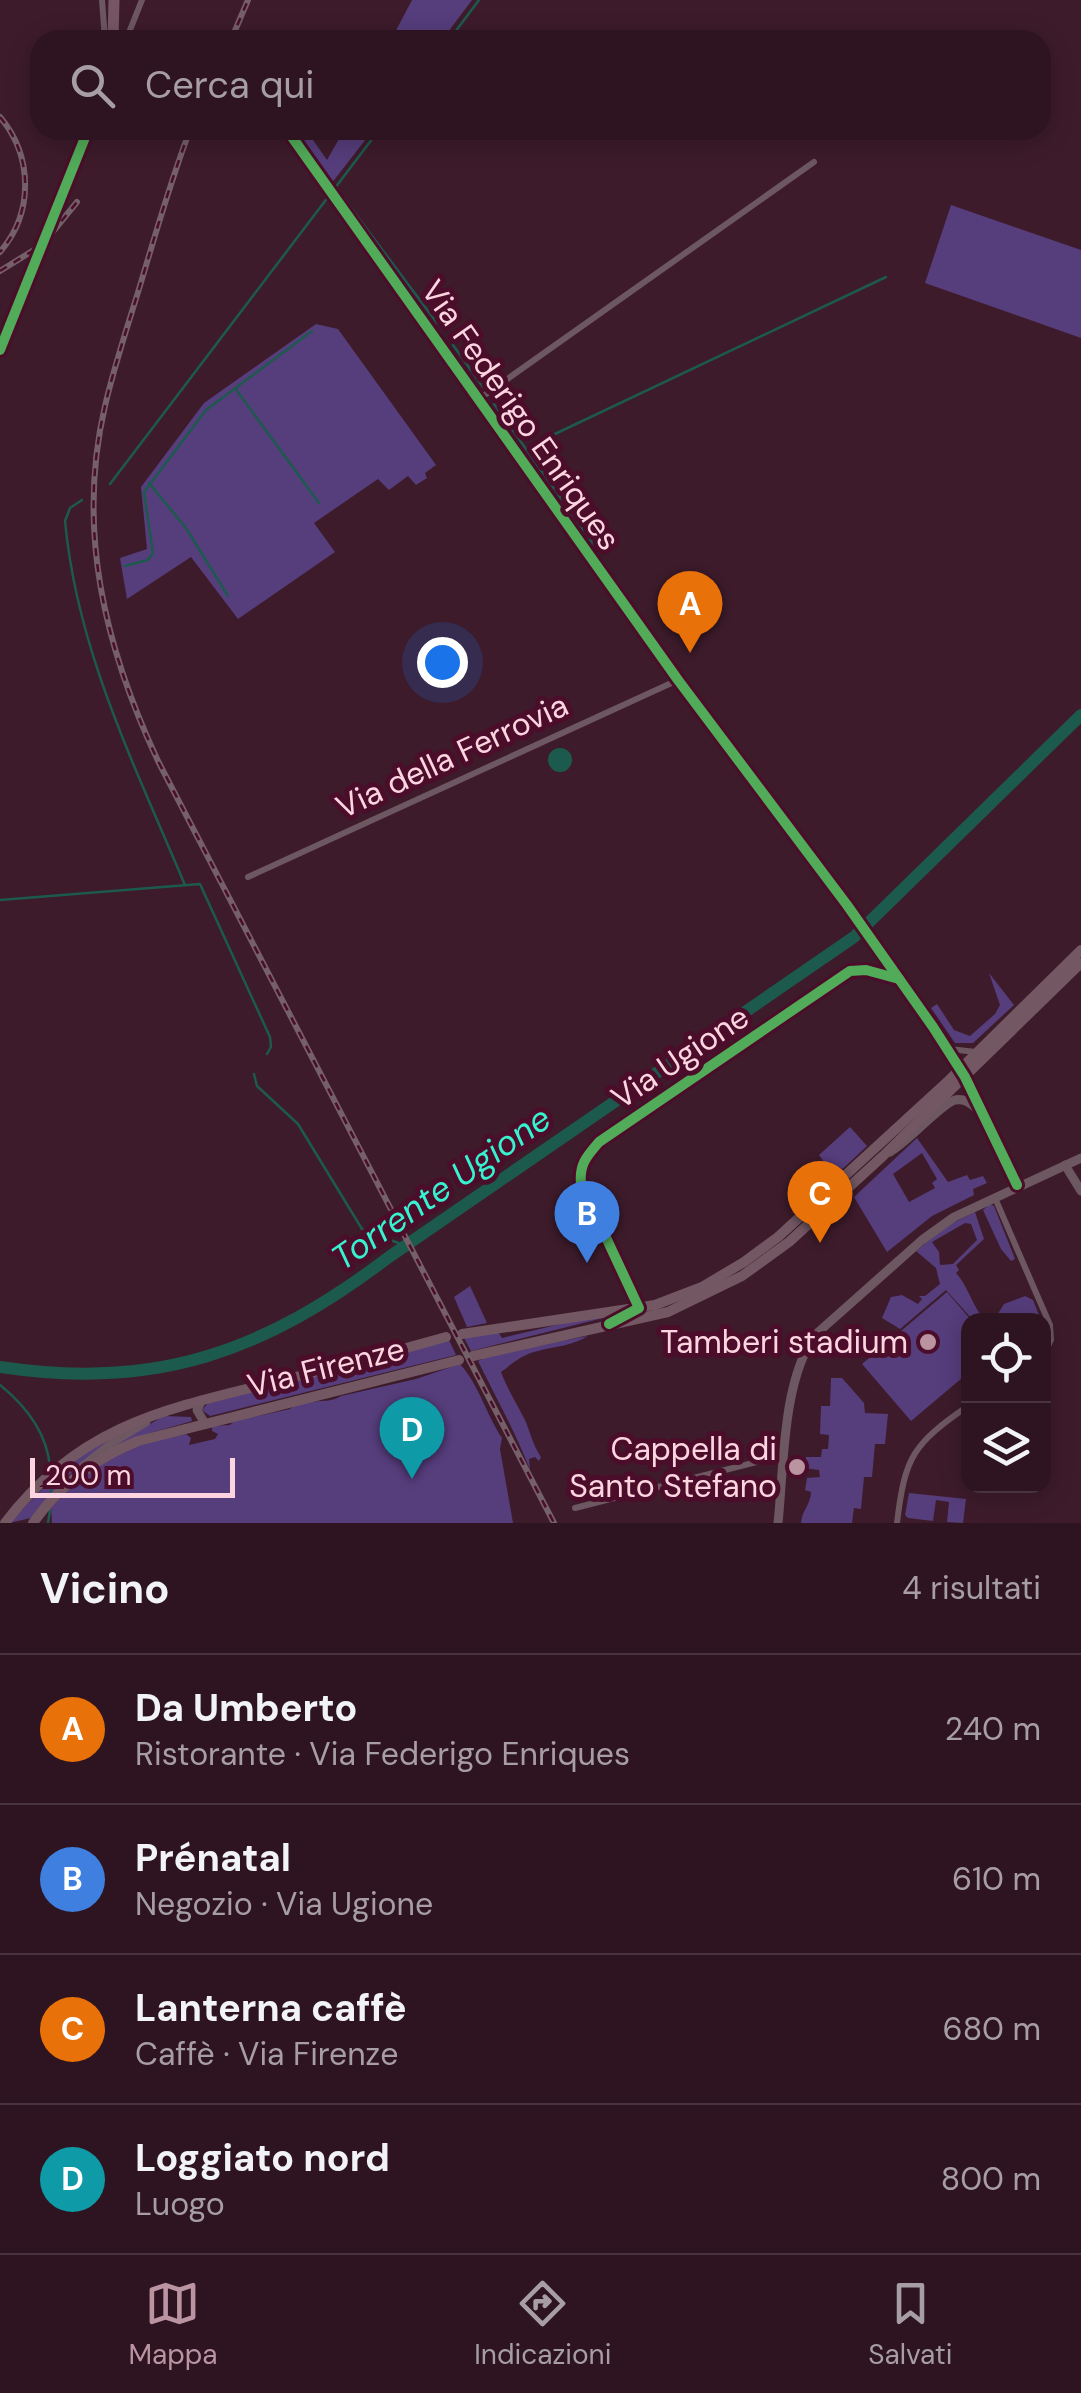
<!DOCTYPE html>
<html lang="it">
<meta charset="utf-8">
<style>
:root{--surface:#2e1420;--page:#3a212d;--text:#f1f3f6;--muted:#a79ea5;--line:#49333e;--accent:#ba94a1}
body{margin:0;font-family:"DM Sans",sans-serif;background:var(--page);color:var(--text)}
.controls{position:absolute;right:30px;bottom:30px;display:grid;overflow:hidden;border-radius:20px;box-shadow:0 5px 25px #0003}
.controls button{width:90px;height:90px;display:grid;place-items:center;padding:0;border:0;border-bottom:2px solid var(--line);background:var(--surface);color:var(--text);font:50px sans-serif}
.scale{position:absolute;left:30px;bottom:25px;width:205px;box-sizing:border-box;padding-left:10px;border:5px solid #fdd5e1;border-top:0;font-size:28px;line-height:35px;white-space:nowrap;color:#fdd5e1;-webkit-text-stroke:8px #4b0d2a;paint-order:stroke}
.you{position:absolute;left:442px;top:662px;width:35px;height:35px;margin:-25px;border:8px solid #fff;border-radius:50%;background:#1a73e8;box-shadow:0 0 0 15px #1a73e833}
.badge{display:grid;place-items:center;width:65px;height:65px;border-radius:50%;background:var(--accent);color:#fff;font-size:32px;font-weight:700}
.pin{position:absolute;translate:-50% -82px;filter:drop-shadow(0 2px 5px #0008)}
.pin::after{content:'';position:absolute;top:52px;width:35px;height:30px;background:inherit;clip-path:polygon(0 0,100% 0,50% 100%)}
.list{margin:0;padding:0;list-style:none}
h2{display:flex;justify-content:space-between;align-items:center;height:130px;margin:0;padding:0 40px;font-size:42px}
h2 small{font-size:32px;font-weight:400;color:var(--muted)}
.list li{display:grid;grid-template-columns:65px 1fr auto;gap:30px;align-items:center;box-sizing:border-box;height:150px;padding:0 40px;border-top:2px solid var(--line)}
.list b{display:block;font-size:38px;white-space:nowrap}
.list p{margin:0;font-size:32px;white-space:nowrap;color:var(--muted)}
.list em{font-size:32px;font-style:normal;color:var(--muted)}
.icon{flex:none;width:55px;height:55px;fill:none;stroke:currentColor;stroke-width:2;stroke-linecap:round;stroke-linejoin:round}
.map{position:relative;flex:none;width:1081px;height:1523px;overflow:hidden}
.search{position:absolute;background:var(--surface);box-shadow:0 5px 25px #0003;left:30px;right:30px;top:30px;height:110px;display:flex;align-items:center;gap:25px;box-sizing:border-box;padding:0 35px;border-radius:30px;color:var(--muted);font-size:38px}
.sheet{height:730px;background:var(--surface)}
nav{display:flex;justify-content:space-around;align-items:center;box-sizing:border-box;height:140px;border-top:2px solid var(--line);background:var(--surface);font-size:28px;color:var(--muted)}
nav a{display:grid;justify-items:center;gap:5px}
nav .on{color:var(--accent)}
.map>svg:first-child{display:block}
.green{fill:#563d7c;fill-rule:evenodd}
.water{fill:#1d5a4e}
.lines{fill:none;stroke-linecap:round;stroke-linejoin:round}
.stream{stroke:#1d5a4e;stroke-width:2.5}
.river{stroke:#1d5a4e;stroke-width:12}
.minor{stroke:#6d5760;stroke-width:6}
.tertiary{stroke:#6d5760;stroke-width:9}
.secondary{stroke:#735762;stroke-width:10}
.trunk{stroke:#765664;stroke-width:11}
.rail-casing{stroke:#755f68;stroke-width:6}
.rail{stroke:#4b0d2a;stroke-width:2.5;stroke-dasharray:8;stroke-linecap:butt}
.cycleway-casing{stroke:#4b0d2a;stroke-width:16}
.cycleway{stroke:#51ab58;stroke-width:10}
.poi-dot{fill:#ba94a1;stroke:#4b0d2a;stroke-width:4}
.labels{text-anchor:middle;stroke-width:10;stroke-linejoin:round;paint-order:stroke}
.street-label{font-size:32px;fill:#fdd5e1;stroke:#4b0d2a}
.poi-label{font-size:32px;fill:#fdd5e1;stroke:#4b0d2a;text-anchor:end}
.water-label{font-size:35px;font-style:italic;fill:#37f2d0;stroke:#4b0d2a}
</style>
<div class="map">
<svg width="1081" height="1523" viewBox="0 0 1081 1523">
<rect width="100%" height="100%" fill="#3d1b2b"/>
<g class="green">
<polygon points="412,0 472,0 442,40 391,40"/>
<polygon points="292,130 306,130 327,160 344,130 373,130 331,184"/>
<polygon points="951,205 1081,250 1081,338 925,283"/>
<polygon points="316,324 338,329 436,465 425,473 427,478 416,485 408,476 389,490 378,479 314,523 335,552 238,619 191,557 127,599 120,558 147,549 141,487 204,403"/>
<polygon points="989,973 1014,1005 973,1043 955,1043 931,1008 937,1004 954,1030 970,1036 995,1014 1000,1005"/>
<polygon points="850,1127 867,1146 834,1177 819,1155"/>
<path d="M917,1138L948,1182L967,1175L970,1180L983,1176L987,1183L973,1189L974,1195L932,1216L887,1252L854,1197ZM922,1153L937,1179L932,1183L935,1188L909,1202L893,1174Z"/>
<polygon points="990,1204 994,1206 1015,1259 1011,1261 1001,1249 983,1210"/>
<path d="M975,1212L984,1239L956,1265L959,1270L956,1273C969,1287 974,1311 986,1320H973L946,1290L900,1329L882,1318L891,1297L902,1295L918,1304L922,1299L919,1296H925L940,1284L936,1268L916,1251L946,1226ZM965,1223L971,1224L977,1240L953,1264L940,1265L939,1252L932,1242Z"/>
<polygon points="470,1286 487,1323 467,1327 454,1297"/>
<polygon points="947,1292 971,1320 968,1373 911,1421 862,1364"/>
<polygon points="1025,1296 1033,1300 1041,1320 994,1320 1004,1304"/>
<polygon points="611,1316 471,1351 463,1336 497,1330 502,1338 569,1322"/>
<path d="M588,1336C573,1346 555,1346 538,1351C523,1354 513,1363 501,1372C507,1388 516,1403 524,1418C530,1430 532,1444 541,1457L539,1461L535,1457L529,1459L530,1470C516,1433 495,1396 478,1361L493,1354Z"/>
<polygon points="449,1340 456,1355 210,1416 202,1410 208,1403"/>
<path d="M460,1364C479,1385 486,1414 502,1438L500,1449L513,1523H52L51,1508L74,1483L126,1447L186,1434L191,1438L189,1445L215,1439L218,1434L212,1431V1426L230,1425L234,1421L290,1409C305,1396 325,1406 341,1396L416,1379Z"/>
<path d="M831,1378H842L864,1403L865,1413L888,1414L885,1444H875L872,1477H864L861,1509L854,1508L852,1523H801C802,1510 811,1504 811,1492L805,1490L807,1478L820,1477L819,1470L804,1468L806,1457H821L822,1449H828L829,1435L820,1434L821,1406H830Z"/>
<polygon points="164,1416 191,1417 192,1421 143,1435 116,1447 113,1445"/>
<polygon points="124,1428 67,1477 31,1518 9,1523 68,1463"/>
<polygon points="909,1493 966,1499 963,1523 947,1522 949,1502 936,1500 933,1521 908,1518 905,1515"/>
</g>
<circle class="water" cx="560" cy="760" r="12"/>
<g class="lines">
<g class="stream">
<polyline points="449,40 479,0"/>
<polyline points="336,188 437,323"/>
<polyline points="453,345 483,387"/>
<polyline points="235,388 319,503"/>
<polyline points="494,404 597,549"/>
<polyline points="538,442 886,277"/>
<polyline points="149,483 186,528 228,596"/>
<polyline points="110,484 379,130"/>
<path d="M82,500L70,508L65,521C77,651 135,766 185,885"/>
<polyline points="125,566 148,560 153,553 144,492 206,410 312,331"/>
<polyline points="0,900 200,884 270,1037 271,1047 267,1054"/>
<polyline points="254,1074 257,1086 298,1124 362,1229 406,1246"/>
<path d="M0,1385C26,1406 47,1434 50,1467"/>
<polyline points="51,1497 52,1480"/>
<polyline points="48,1523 50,1510"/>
</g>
<path class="river" d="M0,1367C157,1391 265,1351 389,1257L854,937L1081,715"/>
<g class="minor">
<polyline points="102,0 105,40"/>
<polyline points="126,40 142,0"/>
<polyline points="287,130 678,680 847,905 960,1068"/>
<polyline points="479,399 814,162"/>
<polyline points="248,877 678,680"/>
<polyline points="949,1049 976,1052"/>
<polyline points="995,1198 1050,1325 1051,1340 1044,1354"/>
<path d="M639,1307L581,1184C579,1164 587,1156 599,1142L850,971L866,970L899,979"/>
<polyline points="575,1508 784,1455"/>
<path d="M897,1523C905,1456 913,1444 968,1406"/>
</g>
<g class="tertiary">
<polyline points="962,1071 1017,1185"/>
<path d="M890,1152C908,1142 941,1104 955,1100C965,1098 971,1104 978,1110"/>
<polyline points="1065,1165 1081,1191"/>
<polyline points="202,1400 197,1410 204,1422"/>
<polyline points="77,1471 116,1440 146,1422"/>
<path d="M778,1523C784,1467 782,1382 815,1335L922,1240L954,1217L1081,1158"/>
</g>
<g class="secondary">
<polyline points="0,350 88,130"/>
<polyline points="462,1334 655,1305 702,1287 744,1262 778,1237 946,1083 1081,950"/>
<polyline points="473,1356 668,1312 742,1276 789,1242 883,1156 1081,963"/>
<path d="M5,1523C81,1423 170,1408 283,1380C338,1367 392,1352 446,1337"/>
<path d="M33,1523C59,1486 96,1458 138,1441L459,1360"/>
</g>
<polyline class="trunk" points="113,40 114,0"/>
<defs>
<g id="rail">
<polyline points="231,40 248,0"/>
<path d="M0,117C33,156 34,213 0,252"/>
<path d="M190,130C170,182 155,236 139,289C127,328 114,367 105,406C76,530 105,648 158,761L554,1523"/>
<polyline points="0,271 42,245 77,202"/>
</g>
</defs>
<use href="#rail" class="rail-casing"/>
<use href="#rail" class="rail"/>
<defs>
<g id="cycleway">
<polyline points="287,130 678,680 847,905 933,1027 965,1077 1017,1185"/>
<polyline points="0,350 88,130"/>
<path d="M609,1324L639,1308L581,1184C579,1164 587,1156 599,1142L850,971L866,970L899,979"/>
</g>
</defs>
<use href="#cycleway" class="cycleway-casing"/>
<use href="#cycleway" class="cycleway"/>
</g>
<g class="poi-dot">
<circle cx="928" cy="1342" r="10"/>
<circle cx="797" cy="1467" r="10"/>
</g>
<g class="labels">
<g class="street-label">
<text transform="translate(521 415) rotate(55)" y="11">Via Federigo Enriques</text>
<text transform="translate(452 756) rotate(-25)" y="11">Via della Ferrovia</text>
<text transform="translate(680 1057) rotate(-34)" y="11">Via Ugione</text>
<text transform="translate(326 1367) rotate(-14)" y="11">Via Firenze</text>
</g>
<g class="poi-label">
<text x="908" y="1353">Tamberi stadium</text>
<text x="777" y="1460">Cappella di<tspan x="777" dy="37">Santo Stefano</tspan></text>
</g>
<g class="water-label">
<text transform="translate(441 1188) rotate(-35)" y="12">Torrente Ugione</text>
</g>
</g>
</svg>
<div class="controls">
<button><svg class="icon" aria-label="locate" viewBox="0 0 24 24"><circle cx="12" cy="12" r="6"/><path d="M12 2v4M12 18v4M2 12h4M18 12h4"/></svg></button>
<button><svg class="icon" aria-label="layers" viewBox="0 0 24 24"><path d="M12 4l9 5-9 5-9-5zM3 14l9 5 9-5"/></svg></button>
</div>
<div class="scale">200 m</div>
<div class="you"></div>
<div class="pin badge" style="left:690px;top:653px;background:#e8710a">A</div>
<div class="pin badge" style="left:587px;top:1263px;background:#3f7fe0">B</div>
<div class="pin badge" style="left:820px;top:1243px;background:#e8710a">C</div>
<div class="pin badge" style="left:412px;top:1479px;background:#0f9aa8">D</div>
<div class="search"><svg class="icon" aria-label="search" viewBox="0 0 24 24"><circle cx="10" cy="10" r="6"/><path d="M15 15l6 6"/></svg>Cerca qui</div>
</div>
<section class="sheet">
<h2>Vicino<small>4 risultati</small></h2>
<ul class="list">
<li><span class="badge" style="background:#e8710a">A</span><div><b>Da Umberto</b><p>Ristorante · Via Federigo Enriques</p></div><em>240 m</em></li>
<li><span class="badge" style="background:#3f7fe0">B</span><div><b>Prénatal</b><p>Negozio · Via Ugione</p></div><em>610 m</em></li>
<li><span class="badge" style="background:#e8710a">C</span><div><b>Lanterna caffè</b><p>Caffè · Via Firenze</p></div><em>680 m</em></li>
<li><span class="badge" style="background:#0f9aa8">D</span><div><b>Loggiato nord</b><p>Luogo</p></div><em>800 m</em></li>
</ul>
</section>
<nav>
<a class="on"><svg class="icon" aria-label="map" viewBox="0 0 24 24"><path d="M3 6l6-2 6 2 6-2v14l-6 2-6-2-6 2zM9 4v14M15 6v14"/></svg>Mappa</a>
<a><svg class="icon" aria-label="directions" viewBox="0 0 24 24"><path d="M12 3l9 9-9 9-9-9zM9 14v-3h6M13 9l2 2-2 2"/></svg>Indicazioni</a>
<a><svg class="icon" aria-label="saved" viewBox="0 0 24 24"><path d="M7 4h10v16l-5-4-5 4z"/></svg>Salvati</a>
</nav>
